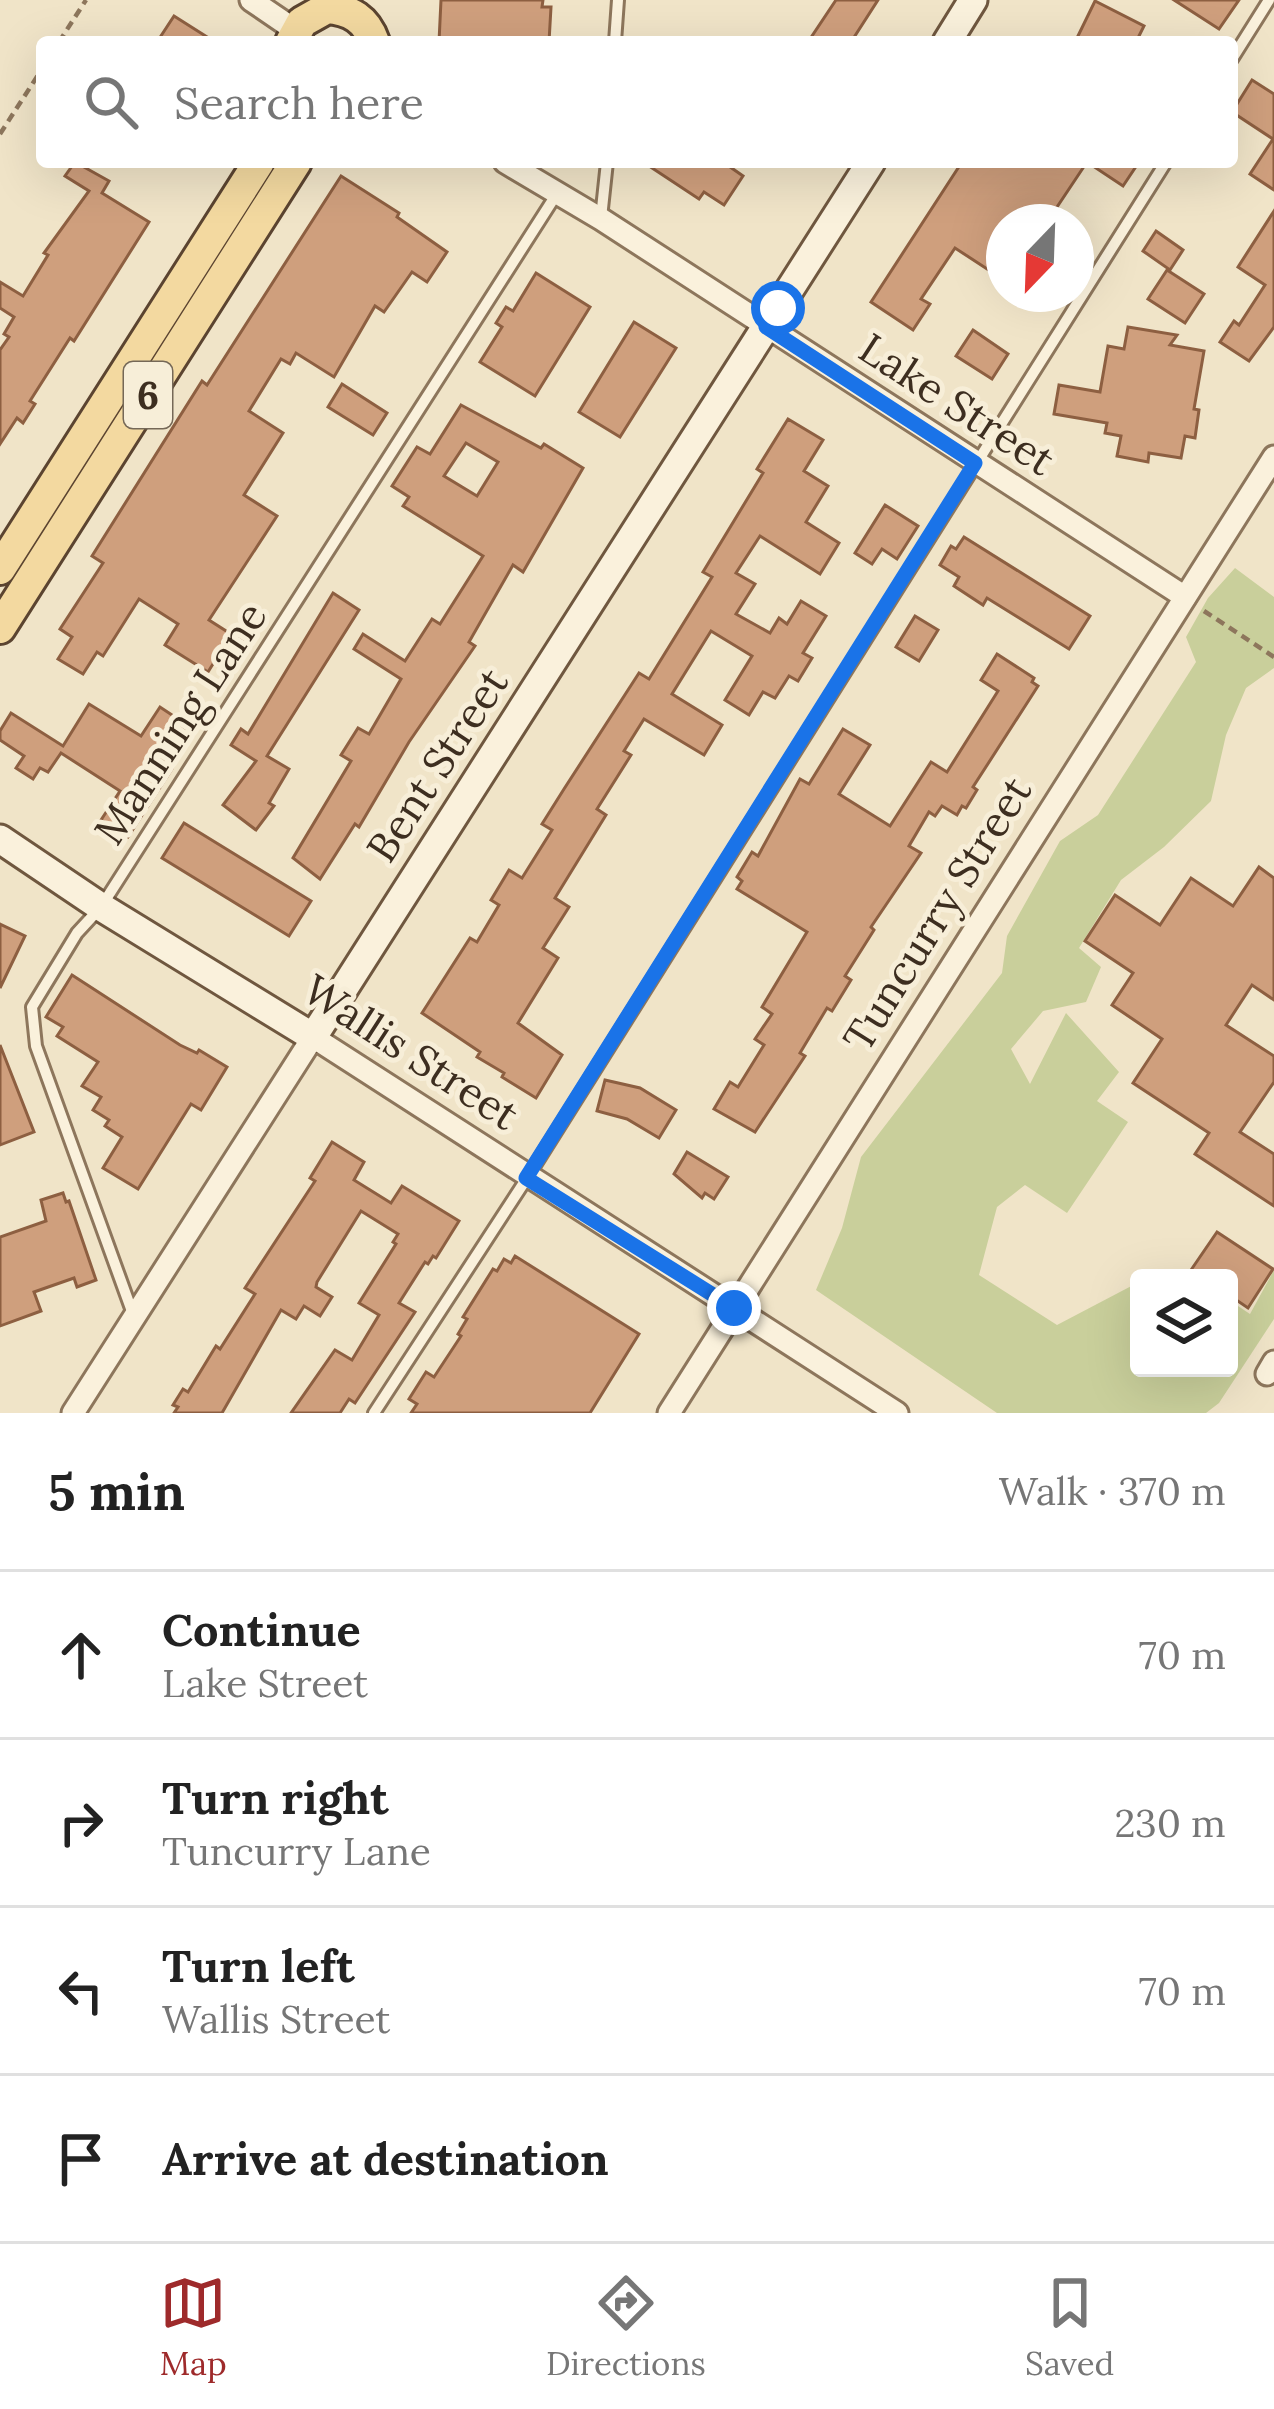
<!DOCTYPE html>
<meta charset="utf-8">
<style>
:root{--surface:#fff;--page:#f6f6f6;--text:#222;--muted:#767676;--line:#e0e0e0;--accent:#9e2a2b}
body{margin:0;font-family:Lora,serif;background:var(--page);color:var(--text)}
.controls{position:absolute;right:36px;bottom:36px;display:grid;overflow:hidden;border-radius:12px;box-shadow:0 12px 48px #0002}
.controls button{width:108px;height:108px;display:grid;place-items:center;padding:0;border:0;border-bottom:3px solid var(--line);background:var(--surface);color:var(--text);font:60px sans-serif}
.compass{position:absolute;left:986px;top:204px;width:108px;height:108px;border-radius:50%;background:var(--surface);box-shadow:0 12px 48px #0002;rotate:203deg}
.stop{position:absolute;width:36px;height:36px;margin:-27px;border:9px solid #1a73e8;border-radius:50%;background:#fff}
.stop.end{background:#1a73e8;border-color:#fff;box-shadow:0 3px 12px #0008}
.list{margin:0;padding:0;list-style:none}
h2{display:flex;justify-content:space-between;align-items:center;height:156px;margin:0;padding:0 48px;font-size:51px}
h2 small{font-size:39px;font-weight:400;color:var(--muted)}
.list li{display:grid;grid-template-columns:78px 1fr auto;gap:36px;align-items:center;box-sizing:border-box;height:168px;padding:0 48px;border-top:3px solid var(--line)}
.list b{display:block;font-size:45px;white-space:nowrap}
.list p{margin:0;font-size:39px;white-space:nowrap;color:var(--muted)}
.list em{font-size:39px;font-style:normal;color:var(--muted)}
.icon{flex:none;width:66px;height:66px;fill:none;stroke:currentColor;stroke-width:2;stroke-linecap:round;stroke-linejoin:round}
.map{position:relative;flex:none;width:1274px;height:1413px;overflow:hidden}
.search{position:absolute;background:var(--surface);box-shadow:0 12px 48px #0002;left:36px;right:36px;top:36px;height:132px;display:flex;align-items:center;gap:30px;box-sizing:border-box;padding:0 42px;border-radius:12px;color:var(--muted);font-size:45px}
.sheet{height:828px;background:var(--surface)}
nav{display:flex;justify-content:space-around;align-items:center;box-sizing:border-box;height:168px;border-top:3px solid var(--line);background:var(--surface);font-size:33px;color:var(--muted)}
nav a{display:grid;justify-items:center;gap:6px}
nav .on{color:var(--accent)}
.map>svg:first-child{display:block}
.green{fill:#c9cf9b}
.building{fill:#cf9f7d;stroke:#8d5f41;stroke-width:3;fill-rule:evenodd}
.lines{fill:none;stroke-linecap:round;stroke-linejoin:round}
.lane-casing{stroke:#8d765c;stroke-width:16}
.street-casing{stroke:#8d765c;stroke-width:27}
.secondary-casing{stroke:#6f573f;stroke-width:33}
.primary-casing{stroke:#5b4430;stroke-width:36}
.path{stroke:#8d765c;stroke-width:4.5;stroke-dasharray:9 6;stroke-linecap:butt}
.lane{stroke:#faf1dc;stroke-width:10}
.street{stroke:#faf1dc;stroke-width:21}
.secondary{stroke:#faf1dc;stroke-width:27}
.primary{stroke:#f3d9a0;stroke-width:30}
.route{stroke:#1a73e8;stroke-width:15}
.labels{text-anchor:middle;stroke-width:10;stroke-linejoin:round;paint-order:stroke}
.shield{fill:#f7eed8;stroke:#756857;stroke-width:3}
.shield-label{font-size:39px;font-weight:bold;fill:#3d2e20}
.street-label{font-size:42px;fill:#3d2e20;stroke:#f7eed8}
</style>
<div class="map">
<svg width="1274" height="1413" viewBox="0 0 1274 1413">
<rect width="100%" height="100%" fill="#f0e4c8"/>
<polygon class="green" points="1235,568 1274,597 1274,668 1246,688 1226,735 1211,801 1164,847 1121,880 1079,948 1101,967 1086,1002 1043,1011 1011,1049 1030,1084 1066,1013 1119,1072 1097,1101 1128,1122 1067,1213 1025,1185 997,1207 979,1275 1057,1325 1139,1282 1139,1368 1229,1368 1229,1300 1250,1314 1274,1270 1274,1319 1219,1403 1206,1413 997,1413 816,1290 842,1228 861,1157 1002,973 1007,936 1060,841 1098,815 1196,662 1186,637 1208,598"/>
<g class="building">
<polygon points="441,0 543,0 542,7 551,7 549,42 439,42"/>
<polygon points="836,0 878,0 851,42 808,42"/>
<polygon points="1174,0 1239,0 1219,29"/>
<polygon points="1095,1 1144,26 1136,42 1075,42"/>
<polygon points="174,16 215,42 157,42"/>
<polygon points="1252,80 1274,94 1274,190 1250,174 1273,139 1232,112"/>
<polygon points="75,162 109,181 102,193 149,222 74,341 70,338 30,401 35,404 23,423 17,418 0,444 0,350 9,337 4,334 14,317 0,308 0,282 23,296 48,255 44,253 89,191 65,176"/>
<polygon points="643,162 723,162 743,176 724,205 704,192 699,199"/>
<polygon points="962,162 1139,162 1123,186 1087,162 1047,222 1004,222 1004,280 955,248 921,299 930,304 913,330 871,302"/>
<polygon points="341,176 399,213 397,217 447,252 427,282 412,272 384,312 375,306 334,377 296,353 290,364 281,359 249,411 283,433 244,495 277,516 209,620 248,645 237,661 221,651 208,672 165,645 178,624 139,599 103,656 97,652 83,674 58,659 72,637 60,629 103,563 92,556 202,381 207,385"/>
<polygon points="1274,211 1274,327 1249,361 1220,342 1234,321 1239,325 1265,285 1238,267"/>
<polygon points="1156,231 1183,250 1170,270 1143,251"/>
<polygon points="1167,270 1204,294 1185,323 1148,299"/>
<polygon points="536,273 590,307 535,396 480,362 502,327 496,323 506,307 513,311"/>
<polygon points="634,322 676,348 620,437 579,412"/>
<polygon points="1128,327 1177,335 1170,345 1204,351 1194,409 1199,410 1195,438 1185,436 1181,458 1149,453 1148,462 1117,456 1121,436 1105,433 1107,423 1054,414 1059,385 1100,392 1108,346 1124,349"/>
<polygon points="973,330 1008,354 992,379 956,356"/>
<polygon points="342,384 387,413 373,435 328,407"/>
<path d="M461,405L541,448L544,444L583,468L523,572L513,565L469,642L475,646L409,742L359,827L355,824L320,879L293,858L351,761L341,755L358,728L369,734L401,679L354,649L363,634L405,661L432,619L440,624L483,556L403,506L409,497L392,486L417,447L430,454ZM466,443L498,462L477,496L444,476Z"/>
<polygon points="788,419 823,440 804,471 828,486 806,522 839,543 820,574 760,536 736,573 755,584 736,614 770,633 779,618 787,624 801,601 826,616 803,653 812,658 798,681 789,676 775,698 763,692 749,715 725,700 752,656 711,631 672,694 722,725 704,755 644,719 624,751 631,755 597,809 606,815 555,898 569,907 543,948 558,958 518,1023 562,1055 536,1098 502,1077 504,1073 477,1057 480,1052 422,1013 470,938 477,942 499,905 491,900 509,870 522,878 552,830 542,824 564,789 639,673 649,679 712,577 703,572 763,473 757,469"/>
<polygon points="885,505 918,526 897,559 882,549 872,564 855,553"/>
<polygon points="964,537 1090,616 1069,649 987,598 983,605 954,586 959,577 940,565 951,546 956,549"/>
<polygon points="333,593 359,610 267,756 289,769 269,803 274,806 256,830 223,805 256,761 231,745 241,729 248,734"/>
<polygon points="915,616 938,630 919,661 896,647"/>
<polygon points="997,654 1034,678 1032,682 1038,686 973,787 977,790 966,808 962,806 957,815 942,806 935,816 929,812 909,846 921,853 871,927 874,930 845,976 851,980 832,1011 827,1008 800,1053 805,1056 755,1132 714,1109 730,1082 738,1087 764,1045 755,1039 772,1014 762,1007 807,932 737,889 742,881 737,877 752,852 758,856 800,779 809,784 843,729 870,745 839,794 890,826 931,762 947,772 998,691 981,680"/>
<polygon points="89,704 141,736 160,707 187,725 162,763 172,769 128,837 101,820 120,791 61,753 48,772 40,768 33,779 16,768 24,756 0,740 0,731 11,713 63,746"/>
<polygon points="184,823 311,901 289,936 162,858"/>
<polygon points="1259,867 1274,878 1274,1000 1252,985 1226,1025 1274,1056 1274,1082 1240,1132 1274,1154 1274,1206 1195,1154 1209,1133 1133,1083 1162,1039 1112,1005 1133,973 1085,941 1115,895 1160,925 1191,878 1233,906"/>
<polygon points="0,924 25,936 0,988"/>
<polygon points="72,975 180,1045 197,1053 199,1050 227,1067 201,1110 191,1104 138,1189 103,1168 122,1137 105,1126 109,1120 93,1110 101,1097 82,1086 98,1062 57,1036 63,1027 46,1017"/>
<polygon points="0,1045 34,1132 0,1145"/>
<polygon points="605,1080 640,1088 676,1110 659,1138 627,1119 597,1111"/>
<polygon points="332,1142 364,1162 354,1180 391,1203 402,1186 459,1221 436,1258 433,1256 428,1264 425,1262 399,1303 415,1312 355,1403 349,1399 340,1413 291,1413 335,1350 352,1360 379,1315 359,1303 396,1244 393,1242 398,1234 361,1211 317,1282 316,1287 332,1297 320,1316 304,1306 296,1319 281,1310 222,1413 174,1413 178,1407 173,1405 183,1389 188,1392 216,1346 220,1349 255,1294 245,1288 315,1181 310,1178"/>
<polygon points="687,1152 728,1177 714,1199 705,1193 702,1198 674,1174"/>
<polygon points="63,1193 66,1202 69,1201 96,1280 77,1287 74,1278 34,1292 41,1311 0,1326 0,1237 46,1221 41,1200"/>
<polygon points="1217,1232 1273,1269 1248,1308 1229,1295 1229,1278 1203,1278 1191,1270"/>
<polygon points="515,1256 639,1334 590,1413 411,1413 417,1404 409,1399 426,1372 434,1377 461,1336 458,1334 467,1319 463,1317 493,1269 497,1271 504,1259 511,1263"/>
</g>
<g class="lines">
<defs>
<g id="lane">
<polyline points="615,42 618,0"/>
<polyline points="1232,59 1269,0"/>
<polyline points="601,218 607,162"/>
<polyline points="133,1314 36,1046 32,1007 77,933 101,907 556,195"/>
<polyline points="374,1413 527,1178 1166,162"/>
</g>
<g id="street">
<polyline points="251,0 295,30"/>
<polyline points="505,162 601,219 1185,597"/>
<polyline points="1267,1374 1274,1362"/>
<polyline points="73,1413 313,1037 897,1413"/>
<polyline points="669,1413 1274,457"/>
</g>
<g id="secondary">
<polyline points="947,42 973,0"/>
<polyline points="0,839 101,907 313,1037 871,162"/>
</g>
<g id="primary">
<path d="M291,42L302,22L327,8C351,10 366,19 374,42"/>
<polyline points="0,569 259,162"/>
<polyline points="0,628 296,162"/>
</g>
</defs>
<use href="#lane" class="lane-casing"/>
<use href="#street" class="street-casing"/>
<use href="#secondary" class="secondary-casing"/>
<use href="#primary" class="primary-casing"/>
<g class="path">
<polyline points="59,42 86,0"/>
<polyline points="0,134 42,69"/>
<polyline points="1204,611 1274,657"/>
</g>
<use href="#lane" class="lane"/>
<use href="#street" class="street"/>
<use href="#secondary" class="secondary"/>
<use href="#primary" class="primary"/>
</g>
<g class="lines">
<polyline class="route" points="734,1308 526,1178 975,463 766,327 778,308"/>
</g>
<g class="labels">
<rect class="shield" x="124" y="362" width="48" height="66" rx="9"/>
<g class="shield-label">
<text x="148" y="409">6</text>
</g>
<g class="street-label">
<text transform="translate(957 404) rotate(33)" y="15">Lake Street</text>
<text transform="translate(180 723) rotate(-57)" y="15">Manning Lane</text>
<text transform="translate(437 765) rotate(-57)" y="15">Bent Street</text>
<text transform="translate(937 914) rotate(-58)" y="15">Tuncurry Street</text>
<text transform="translate(411 1052) rotate(33)" y="15">Wallis Street</text>
</g>
</g>
</svg>
<div class="controls">
<button><svg class="icon" aria-label="layers" viewBox="0 0 24 24"><path d="M12 4l9 5-9 5-9-5zM3 14l9 5 9-5"/></svg></button>
</div>
<svg class="compass" viewBox="-18 -18 36 36"><path d="M0-13l5 13h-10z" fill="#e53935"/><path d="M0 13l5-13h-10z" fill="#767676"/></svg>
<div class="stop" style="left:778px;top:308px"></div>
<div class="stop end" style="left:734px;top:1308px"></div>
<div class="search"><svg class="icon" aria-label="search" viewBox="0 0 24 24"><circle cx="10" cy="10" r="6"/><path d="M15 15l6 6"/></svg>Search here</div>
</div>
<section class="sheet">
<h2>5 min<small>Walk · 370 m</small></h2>
<ul class="list">
<li><svg class="icon" aria-label="ahead" viewBox="0 0 24 24"><path d="M12 20V5M6 11l6-6 6 6"/></svg><div><b>Continue</b><p>Lake Street</p></div><em>70 m</em></li>
<li><svg class="icon" aria-label="right" viewBox="0 0 24 24"><path d="M7 20v-9h11M14 6l5 5-5 5"/></svg><div><b>Turn right</b><p>Tuncurry Lane</p></div><em>230 m</em></li>
<li><svg class="icon" aria-label="left" viewBox="0 0 24 24"><path d="M17 20v-9H6M10 6l-5 5 5 5"/></svg><div><b>Turn left</b><p>Wallis Street</p></div><em>70 m</em></li>
<li><svg class="icon" aria-label="arrive" viewBox="0 0 24 24"><path d="M6 21V4h12l-3 4 3 4H6"/></svg><div><b>Arrive at destination</b></div></li>
</ul>
</section>
<nav>
<a class="on"><svg class="icon" aria-label="map" viewBox="0 0 24 24"><path d="M3 6l6-2 6 2 6-2v14l-6 2-6-2-6 2zM9 4v14M15 6v14"/></svg>Map</a>
<a><svg class="icon" aria-label="directions" viewBox="0 0 24 24"><path d="M12 3l9 9-9 9-9-9zM9 14v-3h6M13 9l2 2-2 2"/></svg>Directions</a>
<a><svg class="icon" aria-label="saved" viewBox="0 0 24 24"><path d="M7 4h10v16l-5-4-5 4z"/></svg>Saved</a>
</nav>
